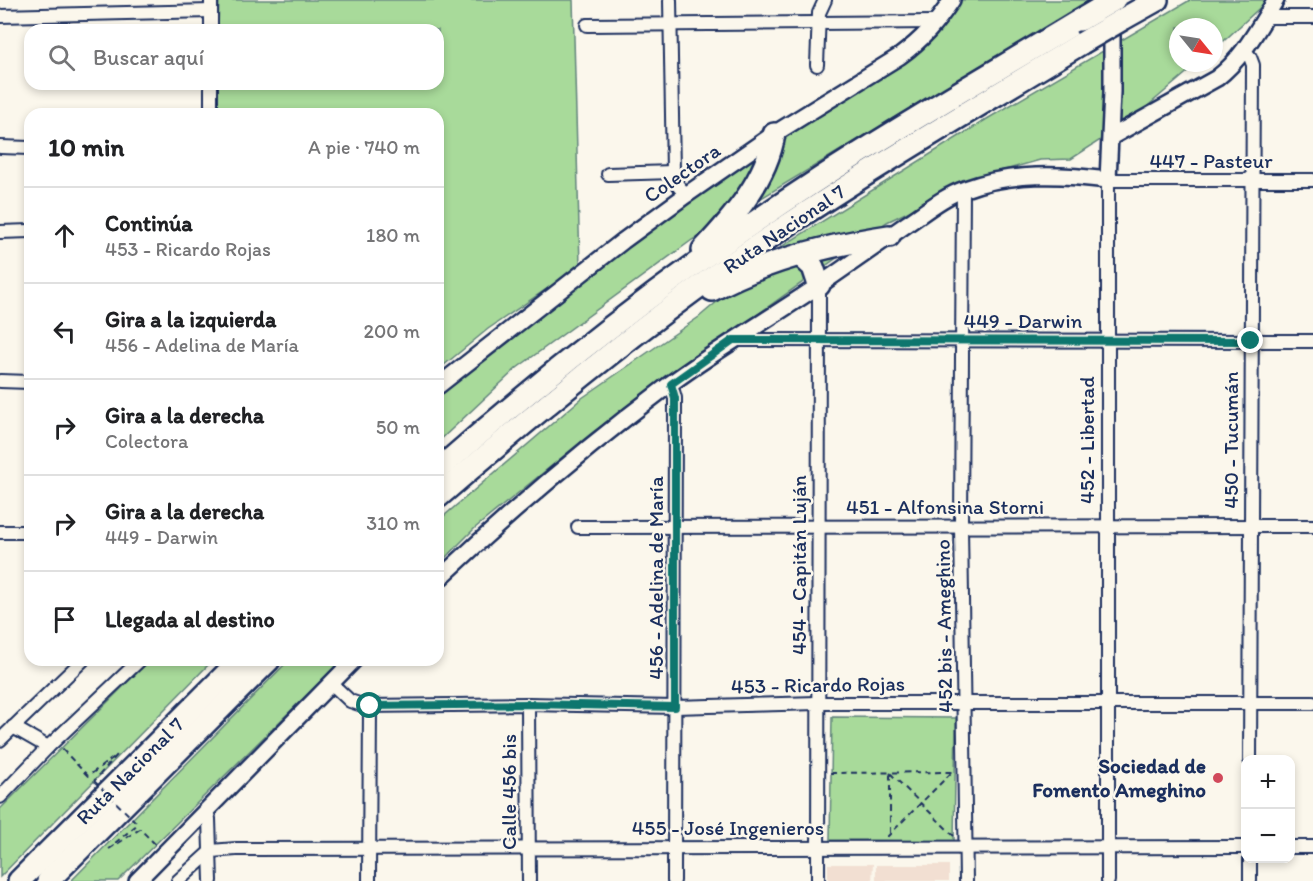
<!DOCTYPE html>
<html lang="es">
<meta charset="utf-8">
<style>
:root{--surface:#fff;--page:#f2f2f2;--text:#202124;--muted:#757577;--line:#e0e0e0}
body{margin:0;font-family:Itim,sans-serif;background:var(--page);color:var(--text)}
.controls{position:absolute;right:18px;bottom:18px;display:grid;overflow:hidden;border-radius:12px;box-shadow:0 3px 9px #0003}
.controls button{width:54px;height:54px;display:grid;place-items:center;padding:0;border:0;border-bottom:2px solid var(--line);background:var(--surface);color:var(--text);font:30px sans-serif}
.compass{position:absolute;left:1169px;top:18px;width:54px;height:54px;border-radius:50%;background:var(--surface);box-shadow:0 3px 9px #0003;rotate:120deg}
.stop{position:absolute;width:18px;height:18px;margin:-14px;border:4px solid #0f766e;border-radius:50%;background:#fff}
.stop.end{background:#0f766e;border-color:#fff;box-shadow:0 2px 6px #0008}
.list{margin:0;padding:0;list-style:none}
h2{display:flex;justify-content:space-between;align-items:center;height:78px;margin:0;padding:0 24px;font-size:26px}
h2 small{font-size:20px;font-weight:400;color:var(--muted)}
.list li{display:grid;grid-template-columns:39px 1fr auto;gap:18px;align-items:center;box-sizing:border-box;height:96px;padding:0 24px;border-top:2px solid var(--line)}
.list b{display:block;font-size:22px;white-space:nowrap}
.list p{margin:0;font-size:20px;white-space:nowrap;color:var(--muted)}
.list em{font-size:20px;font-style:normal;color:var(--muted)}
.icon{flex:none;width:33px;height:33px;fill:none;stroke:currentColor;stroke-width:2;stroke-linecap:round;stroke-linejoin:round}
.map{position:relative;flex:none;width:1313px;height:881px;overflow:hidden}
.search{position:absolute;background:var(--surface);box-shadow:0 3px 9px #0003;left:24px;top:24px;width:420px;height:66px;display:flex;align-items:center;gap:15px;box-sizing:border-box;padding:0 21px;border-radius:18px;color:var(--muted);font-size:22px}
.panel{position:absolute;background:var(--surface);box-shadow:0 3px 9px #0003;left:24px;top:108px;width:420px;height:558px;border-radius:18px}
.map>svg:first-child{display:block}
.built{fill:#f2dfd2}
.green{fill:#a8da9a;stroke:#62847c;stroke-width:1.5}
.lines{fill:none;stroke-linecap:round;stroke-linejoin:round}
.minor-casing{stroke:#1b2f5e;stroke-width:16}
.tertiary-casing{stroke:#1b2f5e;stroke-width:20}
.motorway-casing{stroke:#1b2f5e;stroke-width:26}
.path{stroke:#1b2f5e;stroke-width:2;stroke-dasharray:6 4.5;stroke-linecap:butt}
.minor{stroke:#fbf7ec;stroke-width:12}
.tertiary{stroke:#fbf7ec;stroke-width:15}
.motorway{stroke:#fbf7ec;stroke-width:21}
.motorway-bridge-casing{stroke:#1b2f5e;stroke-width:26;stroke-linecap:butt}
.path-bridge{stroke:#1b2f5e;stroke-width:2;stroke-dasharray:6 4.5;stroke-linecap:butt}
.motorway-bridge{stroke:#fbf7ec;stroke-width:21}
.route{stroke:#0f766e;stroke-width:8}
.poi-dot{fill:#d1495b;stroke:#fbf7ec;stroke-width:2}
.labels{text-anchor:middle;stroke-width:5;stroke-linejoin:round;paint-order:stroke}
.street-label{font-size:21px;fill:#1b2f5e;stroke:#fbf7ec}
.poi-label{font-size:21px;font-weight:bold;fill:#1b2f5e;stroke:#fbf7ec;text-anchor:end}
</style>
<div class="map">
<svg width="1313" height="881" viewBox="0 0 1313 881">
<rect width="100%" height="100%" fill="#fbf7ec"/>
<filter id="ink" filterUnits="userSpaceOnUse"><feTurbulence type="fractalNoise" baseFrequency=".0167" numOctaves="2"/><feDisplacementMap in="SourceGraphic" scale="12" xChannelSelector="R" yChannelSelector="G"/><feConvolveMatrix kernelMatrix="1 2 1 2 8 2 1 2 1" color-interpolation-filters="sRGB"/></filter>
<g filter="url(#ink)">
<g class="built">
<polygon points="828,864 873,864 872,881 828,881"/>
<rect x="876" y="865" width="73" height="16"/>
</g>
<g class="green">
<polygon points="219,0 573,0 580,266 488,329 438,370 438,114 218,114 218,84 438,84 438,30 218,30"/>
<polygon points="958,0 1089,0 692,240 517,368 438,442 438,394 444,388 628,244 711,184 917,51"/>
<polygon points="1190,0 1268,0 1214,50 1214,27 1178,27 1178,63 1198,63 1130,121 1071,159 1040,160 980,177 887,222 593,432 475,528 438,565 438,521 582,398 699,317 784,245 987,119"/>
<polygon points="150,660 213,660 0,877 0,809"/>
<polygon points="289,660 342,660 118,881 71,881"/>
<polygon points="832,717 956,718 954,841 830,840"/>
</g>
<g class="lines">
<defs>
<g id="minor">
<polyline points="670,0 673,172 675,182 686,195"/>
<polyline points="0,16 211,11"/>
<polyline points="1265,17 1313,17"/>
<polyline points="587,25 938,22"/>
<polyline points="211,30 211,0"/>
<polyline points="1244,50 1250,57 1253,65 1250,760"/>
<polyline points="817,65 819,13 825,0"/>
<polyline points="211,114 211,84"/>
<polyline points="0,147 30,148"/>
<polyline points="608,174 673,172"/>
<polyline points="963,189 961,526 966,881"/>
<polyline points="0,232 30,231"/>
<polyline points="734,340 1313,341"/>
<polyline points="0,381 30,382"/>
<polyline points="671,384 675,398 674,881"/>
<polyline points="578,527 1313,526"/>
<polyline points="0,532 30,532"/>
<polyline points="331,683 350,701 365,706 528,704 675,707 817,703 1313,703"/>
<polyline points="528,704 529,881"/>
<polyline points="13,727 48,747"/>
<polyline points="0,740 83,660"/>
<polyline points="0,797 48,747 140,660"/>
<polyline points="207,811 209,819 211,881"/>
<polyline points="1290,847 1313,847"/>
<polyline points="211,851 236,849 1246,847"/>
<polyline points="178,881 211,851"/>
<polyline points="369,881 370,706"/>
<polyline points="818,881 819,285"/>
<polyline points="1108,881 1108,180 1313,180"/>
<polyline points="1250,881 1250,858"/>
</g>
<g id="tertiary">
<path d="M1111,137L1217,78C1244,57 1258,28 1276,0"/>
<path d="M438,386L623,241L686,195L774,134L900,56C923,39 936,24 952,0"/>
<path d="M438,580C512,510 589,445 670,384C719,348 771,318 821,284C850,264 878,244 907,224C925,212 944,196 965,189C1011,172 1061,174 1108,180L1112,92V18"/>
<polyline points="137,881 354,660"/>
</g>
<g id="motorway">
<polyline points="1123,19 1157,0"/>
<path d="M703,250C733,218 767,179 774,134"/>
<polyline points="800,255 813,267 819,285"/>
<path d="M712,290C767,260 828,245 889,236"/>
<path d="M438,470C556,366 681,269 813,183C900,126 991,74 1080,20"/>
<path d="M438,497C528,419 620,343 718,273C834,190 959,118 1082,43"/>
<polyline points="19,881 240,660"/>
<polyline points="48,881 269,660"/>
</g>
</defs>
<use href="#minor" class="minor-casing"/>
<use href="#tertiary" class="tertiary-casing"/>
<use href="#motorway" class="motorway-casing"/>
<g class="path">
<polyline points="62,749 88,776 117,755 94,781"/>
<polyline points="830,773 954,772"/>
<polyline points="890,773 954,836"/>
<polyline points="890,833 890,773"/>
<polyline points="887,837 951,773"/>
<polyline points="115,843 138,824"/>
<polyline points="109,849 140,829 156,845"/>
</g>
<use href="#minor" class="minor"/>
<use href="#tertiary" class="tertiary"/>
<use href="#motorway" class="motorway"/>
<defs>
<g id="motorway-bridge">
<polyline points="1080,20 1114,0"/>
<polyline points="1082,43 1123,19"/>
</g>
</defs>
<use href="#motorway-bridge" class="motorway-bridge-casing"/>
<polyline class="path-bridge" points="94,781 138,824"/>
<use href="#motorway-bridge" class="motorway-bridge"/>
</g>
</g>
<g class="lines" filter="url(#ink)">
<polyline class="route" points="370,706 528,704 675,707 675,398 671,384 733,340 1251,341"/>
</g>
<circle class="poi-dot" cx="1218" cy="778" r="6"/>
<g class="labels">
<g class="street-label">
<text x="1211" y="168">447 - Pasteur</text>
<text transform="translate(682 173) rotate(-35)" y="7">Colectora</text>
<text transform="translate(784 229) rotate(-34)" y="7">Ruta Nacional 7</text>
<text x="1023" y="328">449 - Darwin</text>
<text transform="translate(1087 440) rotate(-90)" y="7">452 - Libertad</text>
<text transform="translate(1231 440) rotate(-90)" y="7">450 - Tucumán</text>
<text x="945" y="514">451 - Alfonsina Storni</text>
<text transform="translate(799 565) rotate(-90)" y="7">454 - Capitán Luján</text>
<text transform="translate(656 578) rotate(-90)" y="7">456 - Adelina de María</text>
<text transform="translate(944 626) rotate(-91)" y="7">452 bis - Ameghino</text>
<text transform="translate(818 685) rotate(-1)" y="7">453 - Ricardo Rojas</text>
<text transform="translate(130 771) rotate(-45)" y="7">Ruta Nacional 7</text>
<text transform="translate(509 792) rotate(-90)" y="7">Calle 456 bis</text>
<text x="728" y="835">455 - José Ingenieros</text>
</g>
<g class="poi-label">
<text x="1206" y="773">Sociedad de<tspan x="1206" dy="24">Fomento Ameghino</tspan></text>
</g>
</g>
</svg>
<div class="controls">
<button>+</button>
<button>−</button>
</div>
<svg class="compass" viewBox="-18 -18 36 36"><path d="M0-13l5 13h-10z" fill="#e53935"/><path d="M0 13l5-13h-10z" fill="#757577"/></svg>
<div class="stop" style="left:370px;top:706px"></div>
<div class="stop end" style="left:1251px;top:341px"></div>
<div class="search"><svg class="icon" aria-label="search" viewBox="0 0 24 24"><circle cx="10" cy="10" r="6"/><path d="M15 15l6 6"/></svg>Buscar aquí</div>
<section class="panel">
<h2>10 min<small>A pie · 740 m</small></h2>
<ul class="list">
<li><svg class="icon" aria-label="ahead" viewBox="0 0 24 24"><path d="M12 20V5M6 11l6-6 6 6"/></svg><div><b>Continúa</b><p>453 - Ricardo Rojas</p></div><em>180 m</em></li>
<li><svg class="icon" aria-label="left" viewBox="0 0 24 24"><path d="M17 20v-9H6M10 6l-5 5 5 5"/></svg><div><b>Gira a la izquierda</b><p>456 - Adelina de María</p></div><em>200 m</em></li>
<li><svg class="icon" aria-label="right" viewBox="0 0 24 24"><path d="M7 20v-9h11M14 6l5 5-5 5"/></svg><div><b>Gira a la derecha</b><p>Colectora</p></div><em>50 m</em></li>
<li><svg class="icon" aria-label="right" viewBox="0 0 24 24"><path d="M7 20v-9h11M14 6l5 5-5 5"/></svg><div><b>Gira a la derecha</b><p>449 - Darwin</p></div><em>310 m</em></li>
<li><svg class="icon" aria-label="arrive" viewBox="0 0 24 24"><path d="M6 21V4h12l-3 4 3 4H6"/></svg><div><b>Llegada al destino</b></div></li>
</ul>
</section>
</div>
